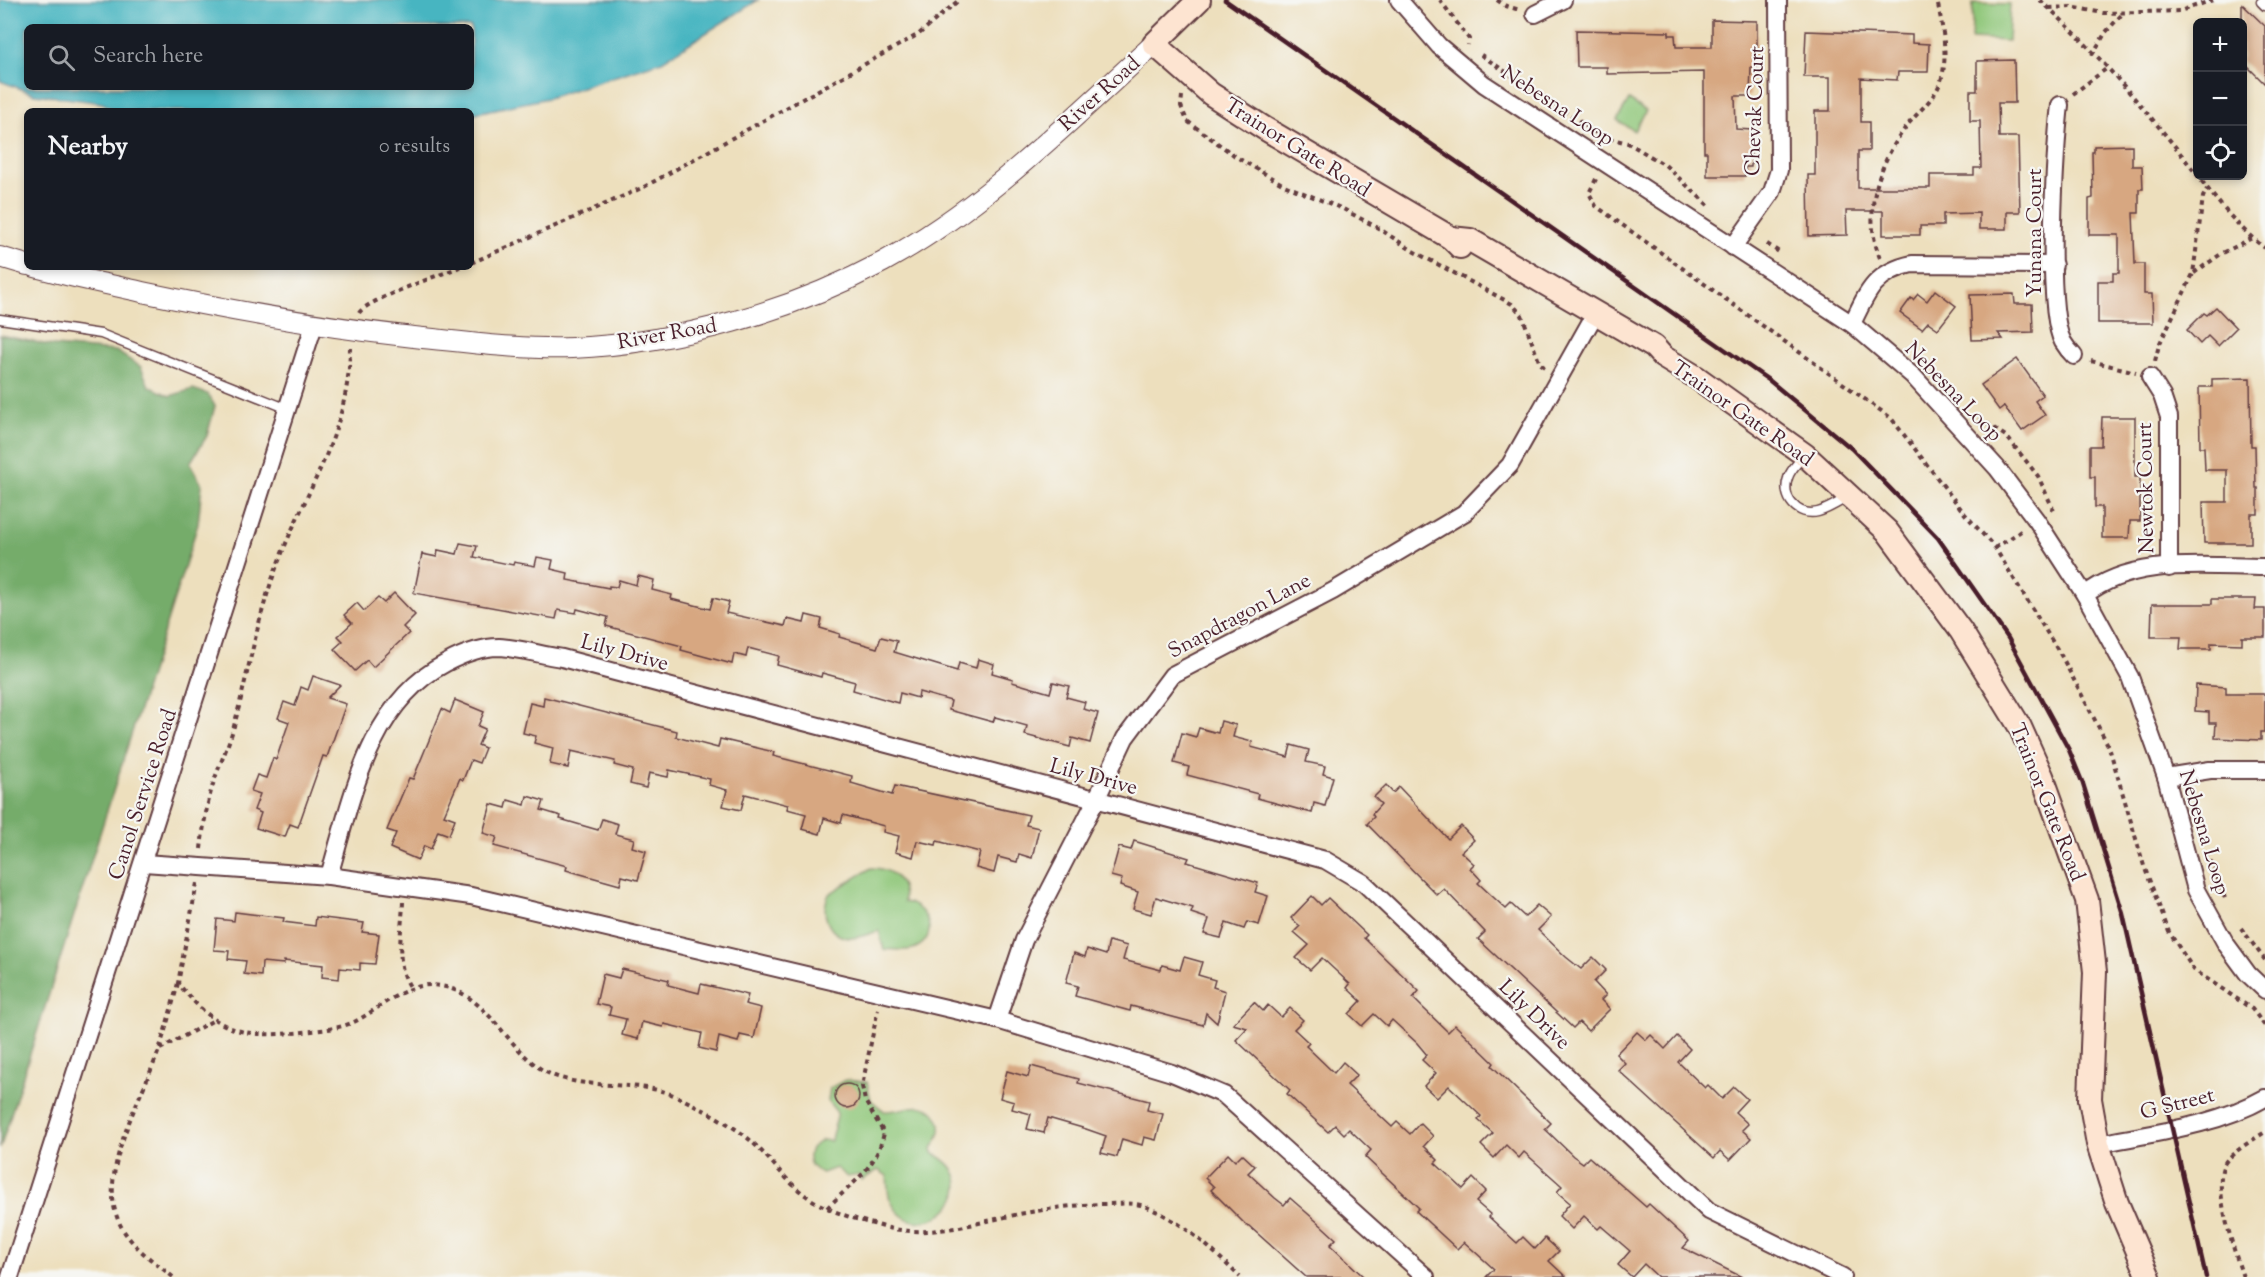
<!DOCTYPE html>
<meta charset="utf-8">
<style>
:root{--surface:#171b24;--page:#242831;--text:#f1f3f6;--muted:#9ea1a6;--line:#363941}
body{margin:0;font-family:"Sorts Mill Goudy",serif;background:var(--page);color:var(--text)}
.controls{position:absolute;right:18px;top:18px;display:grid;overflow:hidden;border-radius:9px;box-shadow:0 3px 9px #0003}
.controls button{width:54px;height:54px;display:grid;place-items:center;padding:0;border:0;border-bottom:2px solid var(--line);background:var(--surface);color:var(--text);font:30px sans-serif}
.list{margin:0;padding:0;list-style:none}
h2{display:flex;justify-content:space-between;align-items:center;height:78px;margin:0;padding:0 24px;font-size:26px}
h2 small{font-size:20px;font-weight:400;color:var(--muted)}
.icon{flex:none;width:33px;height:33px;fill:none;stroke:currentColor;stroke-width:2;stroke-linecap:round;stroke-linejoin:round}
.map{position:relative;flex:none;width:2265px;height:1277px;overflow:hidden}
.search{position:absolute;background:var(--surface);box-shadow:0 3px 9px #0003;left:24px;top:24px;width:450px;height:66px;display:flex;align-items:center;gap:15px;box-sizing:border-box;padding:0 21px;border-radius:9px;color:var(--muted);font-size:22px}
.panel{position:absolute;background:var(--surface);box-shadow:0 3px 9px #0003;left:24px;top:108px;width:450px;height:162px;border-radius:9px}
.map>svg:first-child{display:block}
.green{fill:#90c77a;stroke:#6d7352;stroke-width:1.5}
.forest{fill:#74ac6a;stroke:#5f664a;stroke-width:1.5}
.water{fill:#47b5c1;stroke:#486a76;stroke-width:1.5;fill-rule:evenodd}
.building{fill:#d7a781}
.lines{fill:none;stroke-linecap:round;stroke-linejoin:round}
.service-casing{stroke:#623c41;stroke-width:11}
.minor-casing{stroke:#623c41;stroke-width:20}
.tertiary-casing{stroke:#623c41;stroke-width:22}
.secondary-casing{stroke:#623c41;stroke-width:26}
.path{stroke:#623c41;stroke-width:4;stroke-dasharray:4.5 4.5;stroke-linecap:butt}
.service{stroke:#fff;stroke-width:8}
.minor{stroke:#fff;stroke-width:16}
.tertiary{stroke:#fff;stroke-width:20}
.secondary{stroke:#fde4d1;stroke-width:22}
.rail{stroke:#4a1f2b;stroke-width:4.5}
.labels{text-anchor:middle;stroke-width:4.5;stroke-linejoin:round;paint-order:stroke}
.street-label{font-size:21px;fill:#4a1f2b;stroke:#f6f6f2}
</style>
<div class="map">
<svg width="2265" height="1277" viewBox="0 0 2265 1277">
<rect width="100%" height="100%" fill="#f6f6f2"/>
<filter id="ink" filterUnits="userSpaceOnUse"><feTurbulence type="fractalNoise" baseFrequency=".0167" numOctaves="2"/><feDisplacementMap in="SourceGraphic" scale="12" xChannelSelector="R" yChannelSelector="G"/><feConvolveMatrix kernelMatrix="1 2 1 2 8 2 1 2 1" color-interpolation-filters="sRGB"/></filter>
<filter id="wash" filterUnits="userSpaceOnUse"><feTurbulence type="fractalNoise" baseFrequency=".008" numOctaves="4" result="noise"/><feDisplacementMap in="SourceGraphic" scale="24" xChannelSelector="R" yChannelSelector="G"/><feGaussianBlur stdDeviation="1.35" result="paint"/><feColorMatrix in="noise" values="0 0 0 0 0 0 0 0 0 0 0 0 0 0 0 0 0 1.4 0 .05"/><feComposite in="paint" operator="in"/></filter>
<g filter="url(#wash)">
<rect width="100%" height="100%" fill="#eddfbd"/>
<g class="green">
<polygon points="1973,3 2010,4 2008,41 1971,39"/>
<polygon points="1629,100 1646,111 1634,131 1617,120"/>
<path d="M871,868C893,868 905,881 904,902C930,906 940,940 913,949C903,952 893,948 884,950L879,931C870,933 860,938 851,938C827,937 820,912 829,894Z"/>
<path d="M845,1080L867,1082L871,1100L884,1111C904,1112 928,1095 939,1121C943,1131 938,1140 932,1148L933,1153C999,1186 915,1258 890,1199C887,1192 888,1184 887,1176L878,1170L862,1180L859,1175L847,1177L836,1168L823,1173C810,1169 806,1160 811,1148L822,1140L831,1141C831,1133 839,1117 837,1113C835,1109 831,1106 828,1101L830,1088Z"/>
</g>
<polygon class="forest" points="0,335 54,346 116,351 141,367 149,386 170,396 193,389 208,394 215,406 207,436 190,463 202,485 198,524 0,1149"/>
<path class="water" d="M0,0H758L662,61L548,98L471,114V111H117L102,103L35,94L0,81ZM27,27H471V87H27Z"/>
<g id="blocks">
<g class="building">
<polygon points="2242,4 2265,26 2265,84 2242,61"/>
<polygon points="1712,20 1757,21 1757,67 1751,67 1750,96 1735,96 1736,129 1752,130 1751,167 1745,167 1745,176 1707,176 1707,152 1704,152 1704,72 1607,74 1607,67 1577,67 1576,30 1669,32 1669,35 1675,35 1676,47 1712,47"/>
<polygon points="1806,31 1912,35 1912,43 1929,44 1928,72 1898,72 1897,80 1861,78 1861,122 1869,122 1869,151 1858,151 1858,188 1930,188 1930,175 1974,175 1974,168 1981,168 1980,121 1970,121 1970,91 1977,91 1977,61 2014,60 2015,103 1998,103 1999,137 2018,137 2020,212 2007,212 2007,229 1979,229 1979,213 1943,214 1943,226 1920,226 1920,235 1883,235 1883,211 1846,211 1847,235 1809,236 1808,175 1815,175 1815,111 1830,111 1830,77 1804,77"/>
<polygon points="2132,145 2132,166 2142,166 2143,189 2139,189 2139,213 2133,213 2135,264 2144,264 2144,294 2152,294 2153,323 2098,323 2098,281 2113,281 2113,273 2119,273 2119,235 2089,235 2089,199 2093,198 2092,152 2094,152 2094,146"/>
<polygon points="1935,290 1956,306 1938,329 1928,322 1922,329 1900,313 1911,298 1913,300 1918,294 1927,301"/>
<polygon points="2014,294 2015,304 2032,304 2033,332 1998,333 2003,339 1972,340 1970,295"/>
<polygon points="2216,307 2236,328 2218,346 2208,336 2200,344 2187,330 2204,313 2207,315"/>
<polygon points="2017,359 2043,395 2035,401 2045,415 2022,431 2004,406 1999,410 1981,385"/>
<polygon points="2250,378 2251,446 2255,446 2256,488 2258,488 2258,514 2251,514 2251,543 2204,543 2203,502 2227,502 2227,470 2205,470 2204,447 2200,447 2199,387 2212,387 2212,379"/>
<polygon points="2102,417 2135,417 2135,477 2140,477 2140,521 2130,521 2129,538 2102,538 2102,507 2095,507 2095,477 2090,477 2090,446 2101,446"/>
<polygon points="460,543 477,546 474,557 513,565 514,562 535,566 537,557 553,560 551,569 568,573 567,580 609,588 609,586 617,587 619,580 636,585 638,576 654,580 652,590 672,595 671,599 710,609 713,598 729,602 726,613 785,626 787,619 804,623 806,615 822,619 820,628 840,634 839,637 877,648 881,637 897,641 894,652 957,671 959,663 976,668 978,659 994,664 992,673 1013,679 1012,682 1050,693 1053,682 1069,686 1066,697 1085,702 1083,709 1098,713 1090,743 1072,738 1070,747 1025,735 1027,726 995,717 993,722 949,710 951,701 919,692 918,698 900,693 898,703 853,690 855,682 822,673 821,677 777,665 779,656 748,648 746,657 734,654 732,664 681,650 682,646 606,626 608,617 577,609 576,613 558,610 556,619 414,593 422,554 437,557 438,550 457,554"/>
<polygon points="394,593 415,615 403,627 409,633 373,667 367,660 355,671 334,649 343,641 338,636 352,623 344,615 357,603 364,611 378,598 384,603"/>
<polygon points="2212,599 2256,599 2255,609 2265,609 2265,637 2242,637 2242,644 2211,643 2211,649 2180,649 2181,637 2151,637 2152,604 2212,604"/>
<polygon points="313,676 340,685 327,698 346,704 327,757 323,756 298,827 290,824 285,837 256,828 261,813 254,810 260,794 251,791 257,775 266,778 273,758 276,760 289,722 278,718 284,702 295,706 301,687 308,690"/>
<polygon points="2196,685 2226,687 2226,694 2265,694 2265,732 2261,732 2261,740 2215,738 2216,723 2209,723 2209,712 2195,711"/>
<polygon points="544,697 677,731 676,737 718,748 720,739 774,752 773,756 852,776 851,783 892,795 895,786 1029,815 1026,825 1039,828 1032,858 1019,854 1017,862 998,857 994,873 976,868 980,852 937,841 936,845 917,841 913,857 895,852 899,836 883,832 884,826 843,815 841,823 824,818 820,834 802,829 806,814 787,809 788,805 745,794 741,810 723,806 727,790 709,785 710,779 669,770 668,777 649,773 646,788 630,784 633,770 614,765 615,761 571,751 568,768 550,764 553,748 534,743 536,736 523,733 530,703 543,706"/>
<polygon points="455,700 484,712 478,726 485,729 478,745 485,748 479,763 471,760 463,780 460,778 444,815 455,819 449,835 438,831 431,849 424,846 418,860 390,848 396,833 387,830 409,778 413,779 442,709 450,713"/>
<polygon points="1221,721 1236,725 1233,737 1252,742 1251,747 1288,757 1291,745 1309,750 1306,762 1325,766 1323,774 1333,777 1325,806 1314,803 1312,813 1257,798 1258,794 1187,775 1189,767 1174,763 1182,733 1196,737 1199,728 1218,733"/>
<polygon points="1386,785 1393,793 1399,787 1448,839 1461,826 1474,840 1461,852 1474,864 1470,868 1481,880 1478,883 1506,909 1511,904 1525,917 1537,905 1551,917 1538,930 1566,957 1581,969 1593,957 1606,970 1594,982 1606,995 1601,1000 1610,1009 1588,1031 1579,1022 1573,1028 1478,939 1485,932 1444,889 1437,895 1367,824 1374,817 1372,814 1381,804 1374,797"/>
<polygon points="527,796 544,801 541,810 561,816 560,819 598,830 602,819 618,824 615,834 634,839 632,847 646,851 638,880 622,876 620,885 566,870 567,866 494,846 497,837 483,833 491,804 506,808 508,800 525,805"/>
<polygon points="1134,841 1189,858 1187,862 1258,883 1255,892 1268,896 1259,925 1247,922 1244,929 1226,923 1221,938 1204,934 1209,919 1191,913 1193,908 1156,897 1151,914 1133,909 1138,892 1120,886 1122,879 1111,876 1119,847 1131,850"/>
<polygon points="1312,896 1321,905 1328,898 1367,935 1364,938 1419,991 1413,998 1422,1007 1448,1032 1455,1025 1494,1063 1492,1066 1551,1123 1545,1129 1573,1156 1583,1163 1589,1157 1646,1207 1649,1204 1689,1241 1683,1248 1742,1277 1658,1277 1644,1264 1632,1277 1618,1265 1630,1251 1601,1226 1598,1229 1584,1216 1572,1229 1559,1216 1570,1203 1557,1192 1562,1186 1524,1152 1519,1158 1506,1145 1494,1158 1481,1145 1493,1133 1478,1120 1481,1116 1449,1086 1437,1098 1424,1086 1436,1073 1422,1060 1427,1055 1417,1043 1392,1020 1387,1026 1374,1014 1362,1026 1349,1014 1361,1001 1347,988 1350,984 1322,958 1310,970 1296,958 1309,945 1294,932 1300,926 1291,918"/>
<polygon points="235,912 284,918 283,922 315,926 316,917 364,923 362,932 379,934 375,964 360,963 360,970 340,968 339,979 322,977 323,965 284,961 284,964 262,962 261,976 244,974 246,961 228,959 229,951 214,950 217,919 234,921"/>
<polygon points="1109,941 1127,946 1123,960 1161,970 1162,965 1180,970 1184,957 1202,962 1198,975 1215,980 1213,987 1225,991 1217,1023 1206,1013 1203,1025 1131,1006 1130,1011 1075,996 1078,986 1066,983 1074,953 1085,957 1087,949 1106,955"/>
<polygon points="622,969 669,980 668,985 699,993 701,984 748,995 745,1004 761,1008 754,1038 740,1035 738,1042 719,1037 716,1052 699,1048 702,1033 664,1024 663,1027 642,1022 638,1039 622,1035 626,1019 609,1015 611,1007 596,1004 603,974 619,978"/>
<polygon points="1254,1002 1263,1011 1268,1005 1281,1017 1290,1008 1303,1020 1294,1029 1309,1043 1306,1046 1334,1073 1343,1062 1357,1075 1347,1085 1392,1127 1397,1122 1410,1134 1420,1123 1433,1136 1424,1146 1438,1160 1435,1163 1463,1189 1473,1178 1486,1191 1476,1202 1491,1215 1489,1217 1517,1243 1523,1237 1535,1249 1545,1238 1559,1251 1549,1261 1566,1277 1486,1277 1494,1269 1464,1242 1457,1249 1416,1211 1419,1208 1365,1157 1371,1150 1349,1129 1344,1134 1335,1125 1328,1132 1287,1094 1290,1090 1236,1040 1247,1028 1233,1024"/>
<polygon points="1637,1032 1646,1040 1651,1035 1665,1049 1677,1036 1690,1049 1678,1062 1705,1088 1708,1085 1722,1099 1734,1087 1747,1099 1735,1112 1748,1124 1742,1130 1751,1138 1730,1160 1720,1151 1714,1158 1618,1070 1625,1063 1616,1054"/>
<polygon points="1031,1066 1079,1079 1078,1083 1149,1101 1147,1110 1163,1114 1156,1140 1144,1137 1142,1145 1122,1139 1117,1157 1101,1153 1106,1136 1086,1129 1048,1118 1044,1133 1027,1129 1031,1114 1012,1109 1014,1102 1000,1098 1007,1071 1028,1077"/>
<circle cx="847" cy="1096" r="12"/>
<polygon points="1228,1154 1235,1161 1242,1154 1255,1166 1248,1173 1275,1198 1284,1205 1290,1198 1323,1227 1336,1239 1330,1245 1364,1277 1306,1277 1249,1226 1248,1227 1211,1190 1214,1187 1205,1178"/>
</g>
</g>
</g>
<g filter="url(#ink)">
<use href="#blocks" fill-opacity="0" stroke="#623c41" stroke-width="1.5"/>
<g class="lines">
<defs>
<g id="service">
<polyline points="2264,0 2261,2 2265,6"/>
<polyline points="0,319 101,334 288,409"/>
<path d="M1804,455C1799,462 1790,470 1788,478C1781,498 1798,517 1818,512C1829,509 1839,502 1848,497"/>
</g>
<g id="minor">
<polyline points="1399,0 1439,46 1484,84 1852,324 1913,376 1997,468 2037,521 2085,595 2130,677 2166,777 2196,890 2226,944 2248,974 2265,990"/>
<polyline points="1535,14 1563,0"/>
<path d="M2060,105C2055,147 2045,310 2063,342C2066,347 2070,352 2074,356"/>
<polyline points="1733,247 1772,192 1779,170 1778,0"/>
<path d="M1852,324C1867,292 1875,272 1912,264L2054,265"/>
<polyline points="2150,377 2162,396 2169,417 2169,568"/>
<path d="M2085,595C2134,556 2206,567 2265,567"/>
<polyline points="2166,777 2210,770 2265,770"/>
<polyline points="144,863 329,876 471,896 997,1020 1172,1073 1224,1095 1426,1277"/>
<path d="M329,876C352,798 369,703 446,663C461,655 481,647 499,647C519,648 541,655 562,658L1325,860L1364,883L1709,1211L1843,1277"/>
<polyline points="997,1020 1024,940 1096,800 1125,738 1172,675 1333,591 1464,513 1510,465 1590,323"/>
<path d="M2098,1144C2153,1133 2216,1126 2265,1098"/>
<polyline points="10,1277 314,325"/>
</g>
<g id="tertiary">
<polyline points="0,257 27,265"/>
<path d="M35,267C70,277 107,284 142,292C232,311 322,327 414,337C466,342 520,350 572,348C679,343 789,312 883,262C986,206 1068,122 1154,44"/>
</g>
<g id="secondary">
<polyline points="1199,0 1154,44 1211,94 1264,128 1451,238 1460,247"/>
<polyline points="1451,238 1470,240 1654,347 1663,357 1696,377 1805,455 1887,531 1961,631 2020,727 2042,776 2087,900 2095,972 2090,1099 2098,1144 2117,1203 2149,1277"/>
</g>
</defs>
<use href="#service" class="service-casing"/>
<use href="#minor" class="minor-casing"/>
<use href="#tertiary" class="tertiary-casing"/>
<use href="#secondary" class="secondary-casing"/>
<g class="path">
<polyline points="1440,0 1469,39 1468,45"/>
<polyline points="1497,0 1506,6 1520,10"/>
<path d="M2040,0C2086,41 2129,91 2168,138C2199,175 2226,219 2265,248"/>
<polyline points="2049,8 2071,7 2103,13 2180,11 2213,0"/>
<polyline points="1481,55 1601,136 1628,143 1665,165 1710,207"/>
<polyline points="2092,55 2106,32 2124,12"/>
<polyline points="2073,94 2106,69"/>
<polyline points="1182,96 1181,106 1187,121 1238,158 1284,185 1343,209 1380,229 1413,251 1512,304 1522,315 1540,364 1546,368"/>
<polyline points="1596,179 1589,193 1596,206 1891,418 1965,514 1995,548 2062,657 2109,747 2144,866 2169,932 2194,970 2252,1009 2265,1026"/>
<polyline points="1767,244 1779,252"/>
<path d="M1880,258C1861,210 1880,159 1910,122C1922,108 1938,95 1942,77C1948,53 1942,24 1937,0"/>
<polyline points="471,263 644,187 919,34 959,0"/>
<polyline points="2194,273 2221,254 2252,238"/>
<path d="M359,313C366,300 443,274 460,267"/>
<polyline points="2091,361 2136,372"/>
<polyline points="2155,361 2159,345 2193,274 2203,197 2207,189"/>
<polyline points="1979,418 2007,437 2038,476 2055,513"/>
<polyline points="1995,548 2021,531"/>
<path d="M201,849C203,829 206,810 211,791C217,769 228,748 234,726C249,670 258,613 280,558C309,484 349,432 350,348"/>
<polyline points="2207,852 2226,901"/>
<path d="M197,883L178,983C217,1032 242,1039 303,1032C320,1030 340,1029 356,1021C379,1009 403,985 431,985C487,987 504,1050 548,1073C587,1092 638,1078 678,1097C699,1107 733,1125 750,1140C769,1157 785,1180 805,1195C825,1210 854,1219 877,1225C929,1241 975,1222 1025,1213C1052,1208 1081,1204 1108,1204C1120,1204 1134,1202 1144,1206C1182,1220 1211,1249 1240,1277"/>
<path d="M403,902C402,931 394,964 411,988"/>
<polyline points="2241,928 2265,960"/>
<polyline points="160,1049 214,1020"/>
<path d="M827,1208C852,1183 876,1169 884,1133L865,1101L862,1086L878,1009"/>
<path d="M173,1277C152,1260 126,1243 117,1217C99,1169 143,1095 159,1050C166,1028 172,1006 178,983"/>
<path d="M2243,1277C2235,1253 2209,1179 2227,1160C2237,1149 2253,1140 2265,1132"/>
</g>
<use href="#service" class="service"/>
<use href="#minor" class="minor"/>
<use href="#tertiary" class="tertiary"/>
<use href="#secondary" class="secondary"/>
<polyline class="rail" points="1225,0 1770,381 1852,449 1938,538 2008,638 2069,750 2083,784 2123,914 2206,1277"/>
</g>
</g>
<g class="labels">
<g class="street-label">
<text transform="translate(1099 93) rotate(-42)" y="7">River Road</text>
<text transform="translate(1558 105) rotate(33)" y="7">Nebesna Loop</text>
<text transform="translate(1754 111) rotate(-88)" y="7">Chevak Court</text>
<text transform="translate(1298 147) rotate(32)" y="7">Trainor Gate Road</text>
<text transform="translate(2034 233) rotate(-90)" y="7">Yunana Court</text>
<text transform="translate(667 333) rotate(-10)" y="7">River Road</text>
<text transform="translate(1954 391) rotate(46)" y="7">Nebesna Loop</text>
<text transform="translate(1743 413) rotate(35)" y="7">Trainor Gate Road</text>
<text transform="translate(2145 488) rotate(-91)" y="7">Newtok Court</text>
<text transform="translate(1239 615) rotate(-28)" y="7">Snapdragon Lane</text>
<text transform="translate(625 652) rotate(15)" y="7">Lily Drive</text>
<text transform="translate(1094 776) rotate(15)" y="7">Lily Drive</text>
<text transform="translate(142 794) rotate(-72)" y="7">Canol Service Road</text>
<text transform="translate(2048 802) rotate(68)" y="7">Trainor Gate Road</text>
<text transform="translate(2205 832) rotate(73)" y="7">Nebesna Loop</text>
<text transform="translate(1535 1014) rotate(44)" y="7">Lily Drive</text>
<text transform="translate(2177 1103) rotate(-14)" y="7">G Street</text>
</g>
</g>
</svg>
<div class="controls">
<button>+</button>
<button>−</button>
<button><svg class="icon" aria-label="locate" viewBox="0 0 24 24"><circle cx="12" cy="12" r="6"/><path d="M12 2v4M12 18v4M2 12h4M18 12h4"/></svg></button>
</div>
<div class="search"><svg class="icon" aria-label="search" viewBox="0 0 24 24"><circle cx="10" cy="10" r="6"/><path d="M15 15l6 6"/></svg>Search here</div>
<section class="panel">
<h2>Nearby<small>0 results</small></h2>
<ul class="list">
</ul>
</section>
</div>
